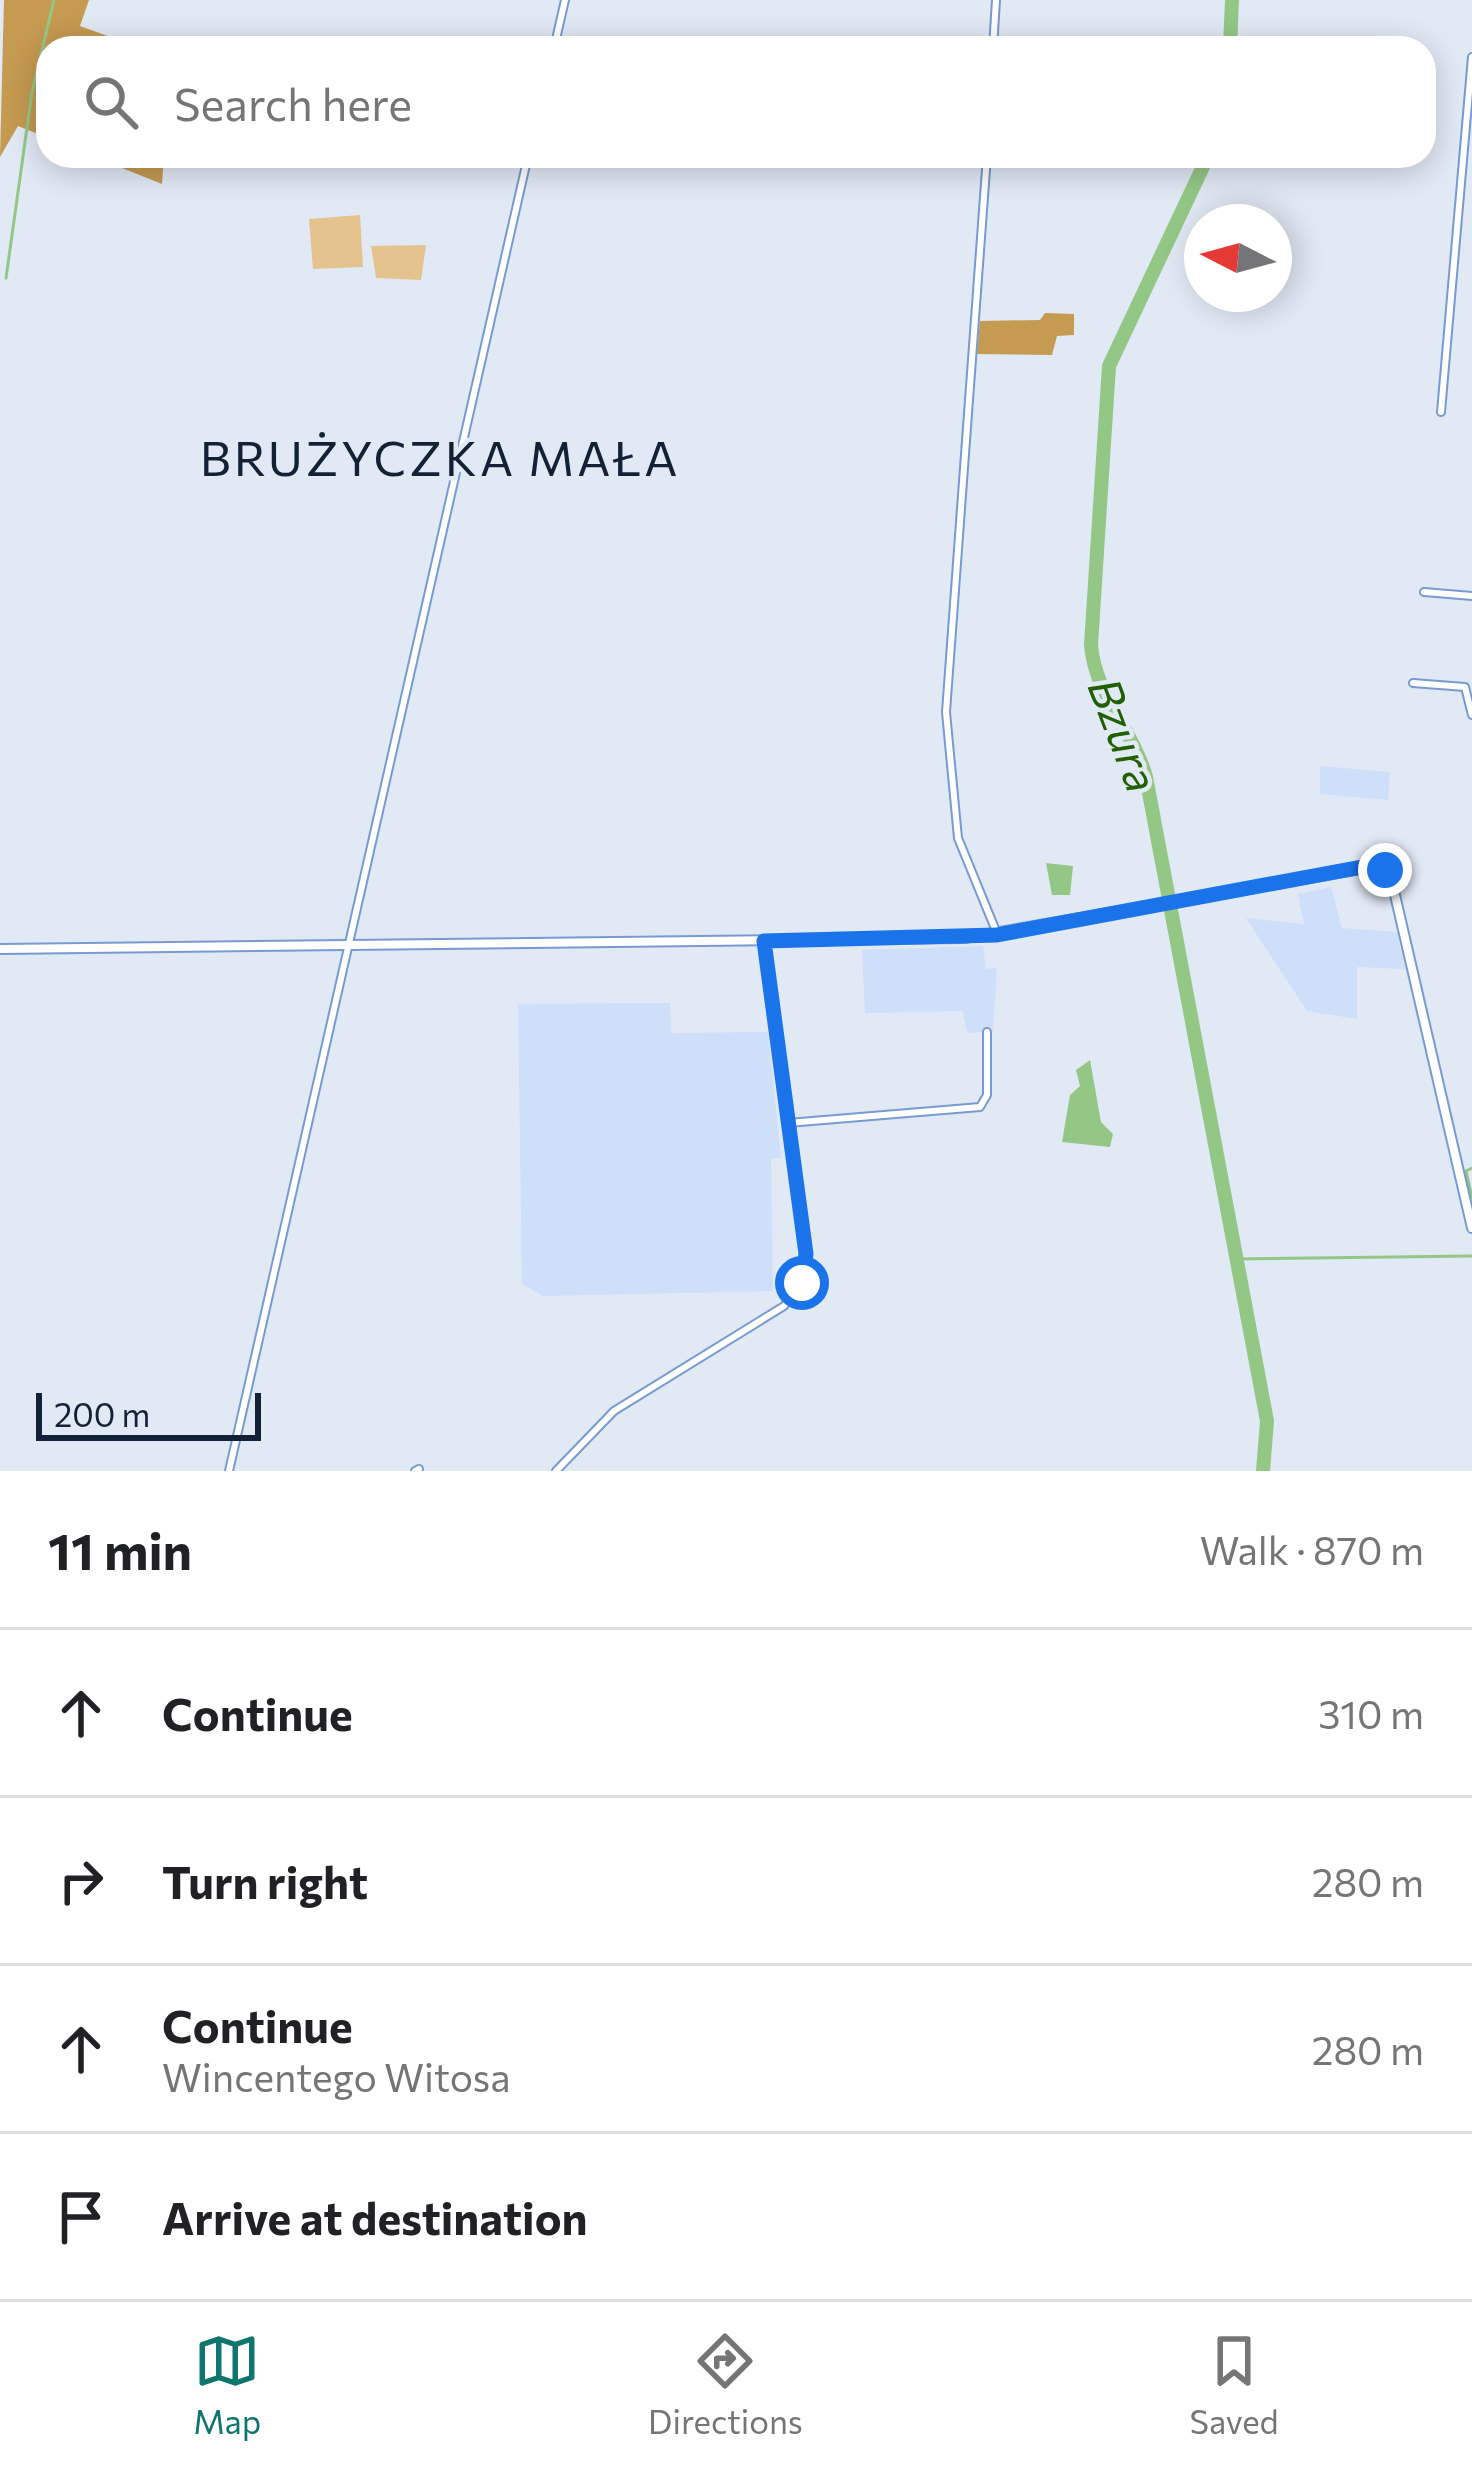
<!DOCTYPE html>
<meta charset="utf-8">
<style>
:root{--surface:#fff;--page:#f6f6f6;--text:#202124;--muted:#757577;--line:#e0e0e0;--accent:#0f766e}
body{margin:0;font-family:Commissioner,sans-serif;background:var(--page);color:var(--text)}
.compass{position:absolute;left:1184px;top:204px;width:108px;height:108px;border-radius:50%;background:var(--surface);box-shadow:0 6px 30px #0003;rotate:276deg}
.scale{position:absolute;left:36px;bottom:30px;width:225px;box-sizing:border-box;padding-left:12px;border:6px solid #132137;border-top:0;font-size:33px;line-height:42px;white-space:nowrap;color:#132137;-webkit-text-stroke:9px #e1e9f5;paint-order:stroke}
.stop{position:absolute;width:36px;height:36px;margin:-27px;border:9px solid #1a73e8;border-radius:50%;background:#fff}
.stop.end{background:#1a73e8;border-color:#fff;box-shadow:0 3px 12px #0008}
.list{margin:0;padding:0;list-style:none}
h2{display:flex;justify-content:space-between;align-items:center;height:156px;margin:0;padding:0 48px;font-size:51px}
h2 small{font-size:39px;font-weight:400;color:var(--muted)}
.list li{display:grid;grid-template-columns:78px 1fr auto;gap:36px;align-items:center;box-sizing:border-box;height:168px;padding:0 48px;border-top:3px solid var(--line)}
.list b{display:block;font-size:45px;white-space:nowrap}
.list p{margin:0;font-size:39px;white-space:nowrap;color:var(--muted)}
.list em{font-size:39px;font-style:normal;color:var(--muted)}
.icon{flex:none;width:66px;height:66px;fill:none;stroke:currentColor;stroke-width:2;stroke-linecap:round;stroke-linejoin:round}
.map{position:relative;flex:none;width:1472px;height:1471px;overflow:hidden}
.search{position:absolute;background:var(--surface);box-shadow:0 6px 30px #0003;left:36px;right:36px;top:36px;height:132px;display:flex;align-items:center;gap:30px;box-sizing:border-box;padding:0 42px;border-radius:36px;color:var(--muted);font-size:45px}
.sheet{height:828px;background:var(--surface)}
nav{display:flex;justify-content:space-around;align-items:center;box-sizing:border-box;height:168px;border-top:3px solid var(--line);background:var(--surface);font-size:33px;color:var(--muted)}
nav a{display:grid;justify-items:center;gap:6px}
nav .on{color:var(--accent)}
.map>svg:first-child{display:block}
.built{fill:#cedff9}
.green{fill:#e4c38f}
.forest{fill:#c59a51}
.water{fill:#94c786}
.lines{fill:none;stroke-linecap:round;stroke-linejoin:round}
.stream{stroke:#94c786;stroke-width:3}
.river{stroke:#94c786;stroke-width:14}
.minor-casing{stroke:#769ad1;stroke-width:10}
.tertiary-casing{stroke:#769ad1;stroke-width:12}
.minor{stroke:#fff;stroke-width:6}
.tertiary{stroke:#fff;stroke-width:8}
.route{stroke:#1a73e8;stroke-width:15}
.labels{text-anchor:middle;stroke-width:9;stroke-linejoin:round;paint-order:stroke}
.water-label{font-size:45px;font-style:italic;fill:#206003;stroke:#e1e9f5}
.quarter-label{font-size:48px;letter-spacing:3px;fill:#132137;stroke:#e1e9f5}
</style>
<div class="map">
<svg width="1472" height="1471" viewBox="0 0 1472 1471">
<rect width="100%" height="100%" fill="#e1e9f5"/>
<g class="built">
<polygon points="1320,766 1390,772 1388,800 1320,794"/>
<polygon points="1331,887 1342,928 1397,932 1405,969 1357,967 1357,1019 1307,1011 1246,918 1304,924 1298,894"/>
<polygon points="983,946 986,969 997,968 993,1031 967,1033 963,1011 865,1013 862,950"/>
<polygon points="670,1003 671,1033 768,1032 781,1158 771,1159 773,1291 543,1296 522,1284 518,1004"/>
</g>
<g class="green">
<polygon points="360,215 363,267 313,269 309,219"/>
<polygon points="426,245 421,280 376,278 371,246"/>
</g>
<g class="forest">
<polygon points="4,0 89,0 80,26 141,48 48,48 48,138 18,126 0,157"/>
<polygon points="92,156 164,156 162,184"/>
<polygon points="1045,313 1074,314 1074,335 1057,336 1052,355 977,354 980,321 1040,320"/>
</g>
<g class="water">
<polygon points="1046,863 1073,866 1070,895 1052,895"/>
<polygon points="1090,1060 1101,1122 1113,1134 1110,1147 1062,1142 1070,1095 1080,1086 1076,1070"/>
</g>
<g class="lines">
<g class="stream">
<polyline points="6,278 32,92 54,0"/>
<polyline points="1472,1168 1466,1171 1472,1198"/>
<polyline points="1236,1259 1472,1256"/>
</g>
<g class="river">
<polyline points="1230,48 1232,0"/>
<path d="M1208,156L1109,366L1091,645C1095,695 1133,730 1146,777L1267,1421L1263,1471"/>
</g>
<defs>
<g id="minor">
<polyline points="554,48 565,0"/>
<polyline points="993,48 996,0"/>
<polyline points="987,156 946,712 958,838 996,931"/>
<polyline points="1441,412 1472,57"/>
<polyline points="1424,592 1472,596"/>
<polyline points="1413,683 1465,687 1472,715"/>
<polyline points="788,1123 980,1107 987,1095 987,1032"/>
<polyline points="229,1471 528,156"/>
<polyline points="415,1471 419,1469"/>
<polyline points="556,1471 614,1411 784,1306 802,1283 806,1254 764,941"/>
</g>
<polyline id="tertiary" points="0,949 965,938 1378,866 1392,882 1472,1228"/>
</defs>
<use href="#minor" class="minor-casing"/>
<use href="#tertiary" class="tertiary-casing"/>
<use href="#minor" class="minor"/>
<use href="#tertiary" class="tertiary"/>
</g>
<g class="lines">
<polyline class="route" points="802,1283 806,1254 764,941 997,935 1367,866 1385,870"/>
</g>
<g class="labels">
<g class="water-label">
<text transform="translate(1123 735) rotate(69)" y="16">Bzura</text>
</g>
<g class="quarter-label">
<text x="440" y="476">BRUŻYCZKA MAŁA</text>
</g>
</g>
</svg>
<svg class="compass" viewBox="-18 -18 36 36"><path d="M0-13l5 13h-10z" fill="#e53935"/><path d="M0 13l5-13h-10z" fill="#757577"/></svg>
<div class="scale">200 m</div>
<div class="stop" style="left:802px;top:1283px"></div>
<div class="stop end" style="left:1385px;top:870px"></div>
<div class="search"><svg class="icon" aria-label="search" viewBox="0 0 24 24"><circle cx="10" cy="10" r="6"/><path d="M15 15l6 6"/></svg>Search here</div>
</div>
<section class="sheet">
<h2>11 min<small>Walk · 870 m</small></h2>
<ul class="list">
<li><svg class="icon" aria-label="ahead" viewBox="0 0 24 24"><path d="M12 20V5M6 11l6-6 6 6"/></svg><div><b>Continue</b></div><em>310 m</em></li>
<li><svg class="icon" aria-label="right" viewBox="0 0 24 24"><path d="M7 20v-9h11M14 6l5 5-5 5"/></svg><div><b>Turn right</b></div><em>280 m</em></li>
<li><svg class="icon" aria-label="ahead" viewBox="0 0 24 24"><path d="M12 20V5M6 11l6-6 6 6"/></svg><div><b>Continue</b><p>Wincentego Witosa</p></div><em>280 m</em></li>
<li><svg class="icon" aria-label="arrive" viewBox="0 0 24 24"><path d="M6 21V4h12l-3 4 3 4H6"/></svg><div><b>Arrive at destination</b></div></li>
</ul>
</section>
<nav>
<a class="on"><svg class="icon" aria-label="map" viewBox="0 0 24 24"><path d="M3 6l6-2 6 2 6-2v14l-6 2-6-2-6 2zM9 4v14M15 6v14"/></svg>Map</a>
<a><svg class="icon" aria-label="directions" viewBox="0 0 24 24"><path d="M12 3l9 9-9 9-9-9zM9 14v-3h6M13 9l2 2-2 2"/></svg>Directions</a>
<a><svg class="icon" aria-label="saved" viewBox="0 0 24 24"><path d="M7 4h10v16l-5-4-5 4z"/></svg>Saved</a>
</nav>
